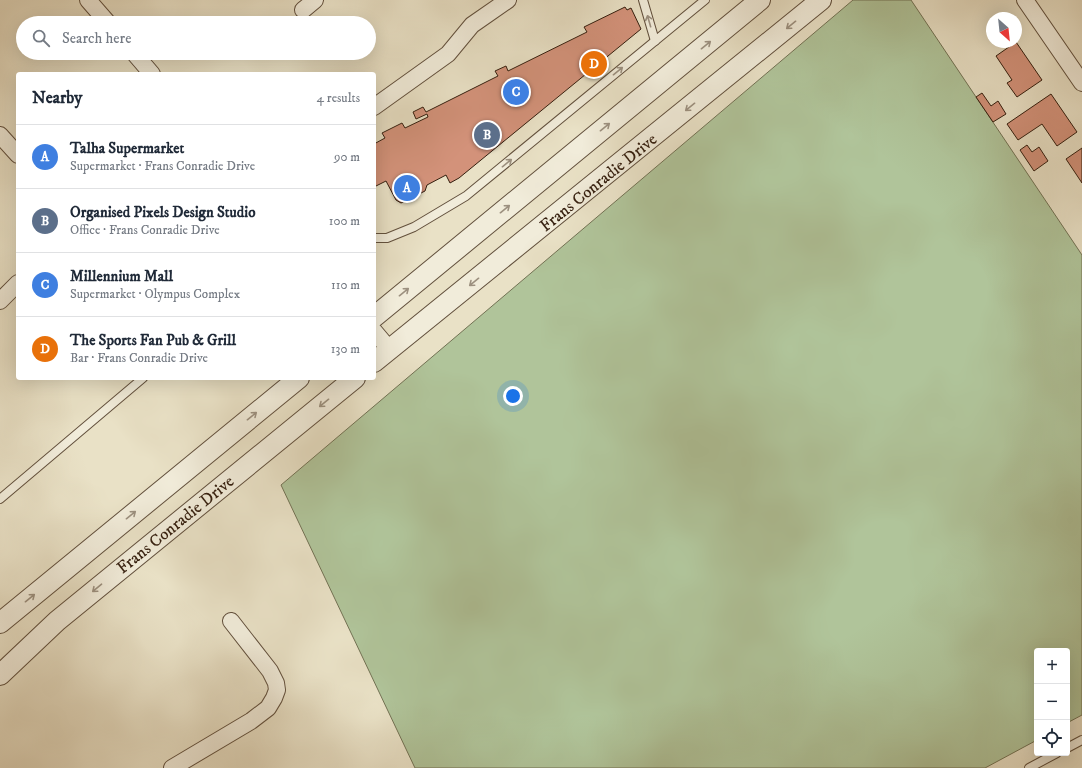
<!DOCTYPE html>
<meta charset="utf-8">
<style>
:root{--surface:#fff;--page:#f2f2f3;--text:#1f2937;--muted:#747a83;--line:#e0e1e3;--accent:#2563eb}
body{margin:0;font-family:"IM FELL DW Pica",serif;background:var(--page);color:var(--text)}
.controls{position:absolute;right:12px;bottom:12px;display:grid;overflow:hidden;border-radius:4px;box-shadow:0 4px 16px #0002}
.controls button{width:36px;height:36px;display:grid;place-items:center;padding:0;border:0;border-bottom:1px solid var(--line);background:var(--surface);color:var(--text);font:20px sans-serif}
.compass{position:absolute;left:986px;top:12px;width:36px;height:36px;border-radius:50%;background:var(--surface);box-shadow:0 4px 16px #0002;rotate:153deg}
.you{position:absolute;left:513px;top:396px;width:14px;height:14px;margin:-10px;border:3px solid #fff;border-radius:50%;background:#1a73e8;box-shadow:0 0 0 6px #1a73e833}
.badge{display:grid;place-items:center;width:26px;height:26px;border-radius:50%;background:var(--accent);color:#fff;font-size:13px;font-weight:700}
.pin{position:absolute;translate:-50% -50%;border:2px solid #fff;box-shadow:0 1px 4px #0006}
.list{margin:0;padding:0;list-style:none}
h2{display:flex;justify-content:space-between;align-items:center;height:52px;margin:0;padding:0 16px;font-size:17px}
h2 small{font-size:13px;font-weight:400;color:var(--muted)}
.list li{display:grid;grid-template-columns:26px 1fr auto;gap:12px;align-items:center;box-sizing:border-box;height:64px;padding:0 16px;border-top:1px solid var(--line)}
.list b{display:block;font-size:15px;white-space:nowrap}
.list p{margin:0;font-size:13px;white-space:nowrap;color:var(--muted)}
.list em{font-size:13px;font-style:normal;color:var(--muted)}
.icon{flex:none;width:22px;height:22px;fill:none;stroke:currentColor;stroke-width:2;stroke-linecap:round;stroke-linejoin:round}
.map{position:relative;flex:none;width:1082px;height:768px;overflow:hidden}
.search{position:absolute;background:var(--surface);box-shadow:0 4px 16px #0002;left:16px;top:16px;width:360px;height:44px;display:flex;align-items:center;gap:10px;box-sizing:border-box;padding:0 14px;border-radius:22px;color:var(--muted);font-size:15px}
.panel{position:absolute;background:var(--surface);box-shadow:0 4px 16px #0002;left:16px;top:72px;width:360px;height:308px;border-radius:4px}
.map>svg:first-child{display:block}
.green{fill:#b0c49a;stroke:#727254}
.building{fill:#d3927a;stroke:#351f0f}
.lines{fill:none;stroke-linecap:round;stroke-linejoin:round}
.service-casing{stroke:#62503d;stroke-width:10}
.minor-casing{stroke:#62503d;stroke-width:18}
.tertiary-casing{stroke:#62503d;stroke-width:22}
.service{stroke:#f1ecda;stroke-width:8}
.minor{stroke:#f1ecda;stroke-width:16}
.tertiary{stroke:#f1ecda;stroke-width:20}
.oneway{stroke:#9c907f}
.labels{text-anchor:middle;stroke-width:4;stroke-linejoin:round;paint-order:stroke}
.street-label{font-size:17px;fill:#351f0f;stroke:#f1ecda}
</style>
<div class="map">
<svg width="1082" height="768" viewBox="0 0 1082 768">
<rect width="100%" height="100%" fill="#e9e1c6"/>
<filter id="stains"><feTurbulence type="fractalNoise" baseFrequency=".005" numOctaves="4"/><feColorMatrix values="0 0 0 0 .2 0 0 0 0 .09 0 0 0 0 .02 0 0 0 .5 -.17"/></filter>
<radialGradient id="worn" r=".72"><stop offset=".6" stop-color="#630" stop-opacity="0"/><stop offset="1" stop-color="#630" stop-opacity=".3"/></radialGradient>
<polygon class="green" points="853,0 911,0 1082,255 1082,715 1067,723 1067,651 1037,651 1037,740 985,768 415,768 281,485"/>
<g class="building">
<polygon points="625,7 627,10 631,8 641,29 459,178 450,183 446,175 427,185 425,191 401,203 396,200 386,181 374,187 374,144 385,138 382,133 402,123 405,128 428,117 427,114 416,119 413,112 423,107 426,112 498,76 495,71 506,66 508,71 587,32 584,27"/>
<polygon points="1016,42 1042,80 1017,97 1007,83 1012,80 996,56"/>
<polygon points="982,93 991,106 998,101 1006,114 993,122 976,97"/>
<polygon points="1051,94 1077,132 1057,146 1042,124 1018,140 1007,124"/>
<polygon points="1027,145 1032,152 1039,147 1048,161 1034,171 1020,150"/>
<polygon points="1082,148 1082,183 1066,159"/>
</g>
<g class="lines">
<defs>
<g id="service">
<polyline points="643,0 655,41"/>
<polyline points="374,238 387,238 414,227 466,196 705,0"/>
<polyline points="0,499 143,378"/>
<polyline points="1067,748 1082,740"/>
<polyline points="1029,768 1057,753"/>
</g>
<g id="minor">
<polyline points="88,0 108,23"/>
<polyline points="1025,0 1082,83"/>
<polyline points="303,10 315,0"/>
<polyline points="134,53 152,74"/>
<polyline points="374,107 448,54 472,25 508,0"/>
<polyline points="0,135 18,155"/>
<polyline points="0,301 18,283"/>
<polyline points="374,331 390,350"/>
<polyline points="172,768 251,721 268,708 274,698 277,690 276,683 270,671 231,621"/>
</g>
<g id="tertiary">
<polyline points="374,317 760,0"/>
<polyline points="374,362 821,0"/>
<polyline points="0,623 299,378"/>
<polyline points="0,675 57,621 355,378"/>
</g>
</defs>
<use href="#service" class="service-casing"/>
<use href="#minor" class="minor-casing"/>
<use href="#tertiary" class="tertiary-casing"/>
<use href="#service" class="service"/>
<use href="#minor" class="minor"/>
<use href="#tertiary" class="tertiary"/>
</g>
<defs><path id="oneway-shaft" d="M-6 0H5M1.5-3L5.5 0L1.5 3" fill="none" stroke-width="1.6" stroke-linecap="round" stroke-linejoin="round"/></defs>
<g class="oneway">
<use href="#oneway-shaft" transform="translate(649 21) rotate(-106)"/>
<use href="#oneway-shaft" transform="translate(791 25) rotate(141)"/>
<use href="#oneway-shaft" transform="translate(706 45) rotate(-39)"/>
<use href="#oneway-shaft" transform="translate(618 71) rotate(-39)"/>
<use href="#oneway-shaft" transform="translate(690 107) rotate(141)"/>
<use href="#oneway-shaft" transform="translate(605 127) rotate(-39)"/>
<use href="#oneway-shaft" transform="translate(507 163) rotate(-39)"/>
<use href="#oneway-shaft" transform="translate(505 209) rotate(-39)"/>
<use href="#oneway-shaft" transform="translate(474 282) rotate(141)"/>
<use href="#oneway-shaft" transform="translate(404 292) rotate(-39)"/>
<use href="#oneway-shaft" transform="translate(324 403) rotate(141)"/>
<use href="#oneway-shaft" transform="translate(252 416) rotate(-39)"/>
<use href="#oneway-shaft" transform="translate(131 515) rotate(-39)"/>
<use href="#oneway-shaft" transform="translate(97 588) rotate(140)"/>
<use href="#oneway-shaft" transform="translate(30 598) rotate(-39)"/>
</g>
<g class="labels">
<g class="street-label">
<text transform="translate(598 182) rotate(-39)" y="6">Frans Conradie Drive</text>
<text transform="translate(175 524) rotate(-39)" y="6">Frans Conradie Drive</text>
</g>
</g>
<rect width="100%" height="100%" filter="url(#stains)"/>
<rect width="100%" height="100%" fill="url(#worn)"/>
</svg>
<div class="controls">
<button>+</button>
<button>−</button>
<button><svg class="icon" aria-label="locate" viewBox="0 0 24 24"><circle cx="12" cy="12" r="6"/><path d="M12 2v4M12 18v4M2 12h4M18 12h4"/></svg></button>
</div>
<svg class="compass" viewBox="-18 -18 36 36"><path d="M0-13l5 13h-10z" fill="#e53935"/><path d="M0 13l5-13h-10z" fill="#747a83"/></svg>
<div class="you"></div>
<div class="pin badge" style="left:407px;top:188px;background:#3f7fe0">A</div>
<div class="pin badge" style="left:487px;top:135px;background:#5c6f8a">B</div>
<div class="pin badge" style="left:516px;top:92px;background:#3f7fe0">C</div>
<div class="pin badge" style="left:594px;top:64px;background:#e8710a">D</div>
<div class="search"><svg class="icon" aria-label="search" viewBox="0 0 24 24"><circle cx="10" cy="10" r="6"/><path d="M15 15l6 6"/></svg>Search here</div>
<section class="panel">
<h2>Nearby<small>4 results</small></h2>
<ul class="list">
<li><span class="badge" style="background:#3f7fe0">A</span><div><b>Talha Supermarket</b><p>Supermarket · Frans Conradie Drive</p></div><em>90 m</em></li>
<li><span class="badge" style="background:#5c6f8a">B</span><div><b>Organised Pixels Design Studio</b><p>Office · Frans Conradie Drive</p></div><em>100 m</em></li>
<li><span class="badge" style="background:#3f7fe0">C</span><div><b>Millennium Mall</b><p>Supermarket · Olympus Complex</p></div><em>110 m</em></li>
<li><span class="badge" style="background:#e8710a">D</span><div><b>The Sports Fan Pub &amp; Grill</b><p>Bar · Frans Conradie Drive</p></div><em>130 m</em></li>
</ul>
</section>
</div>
